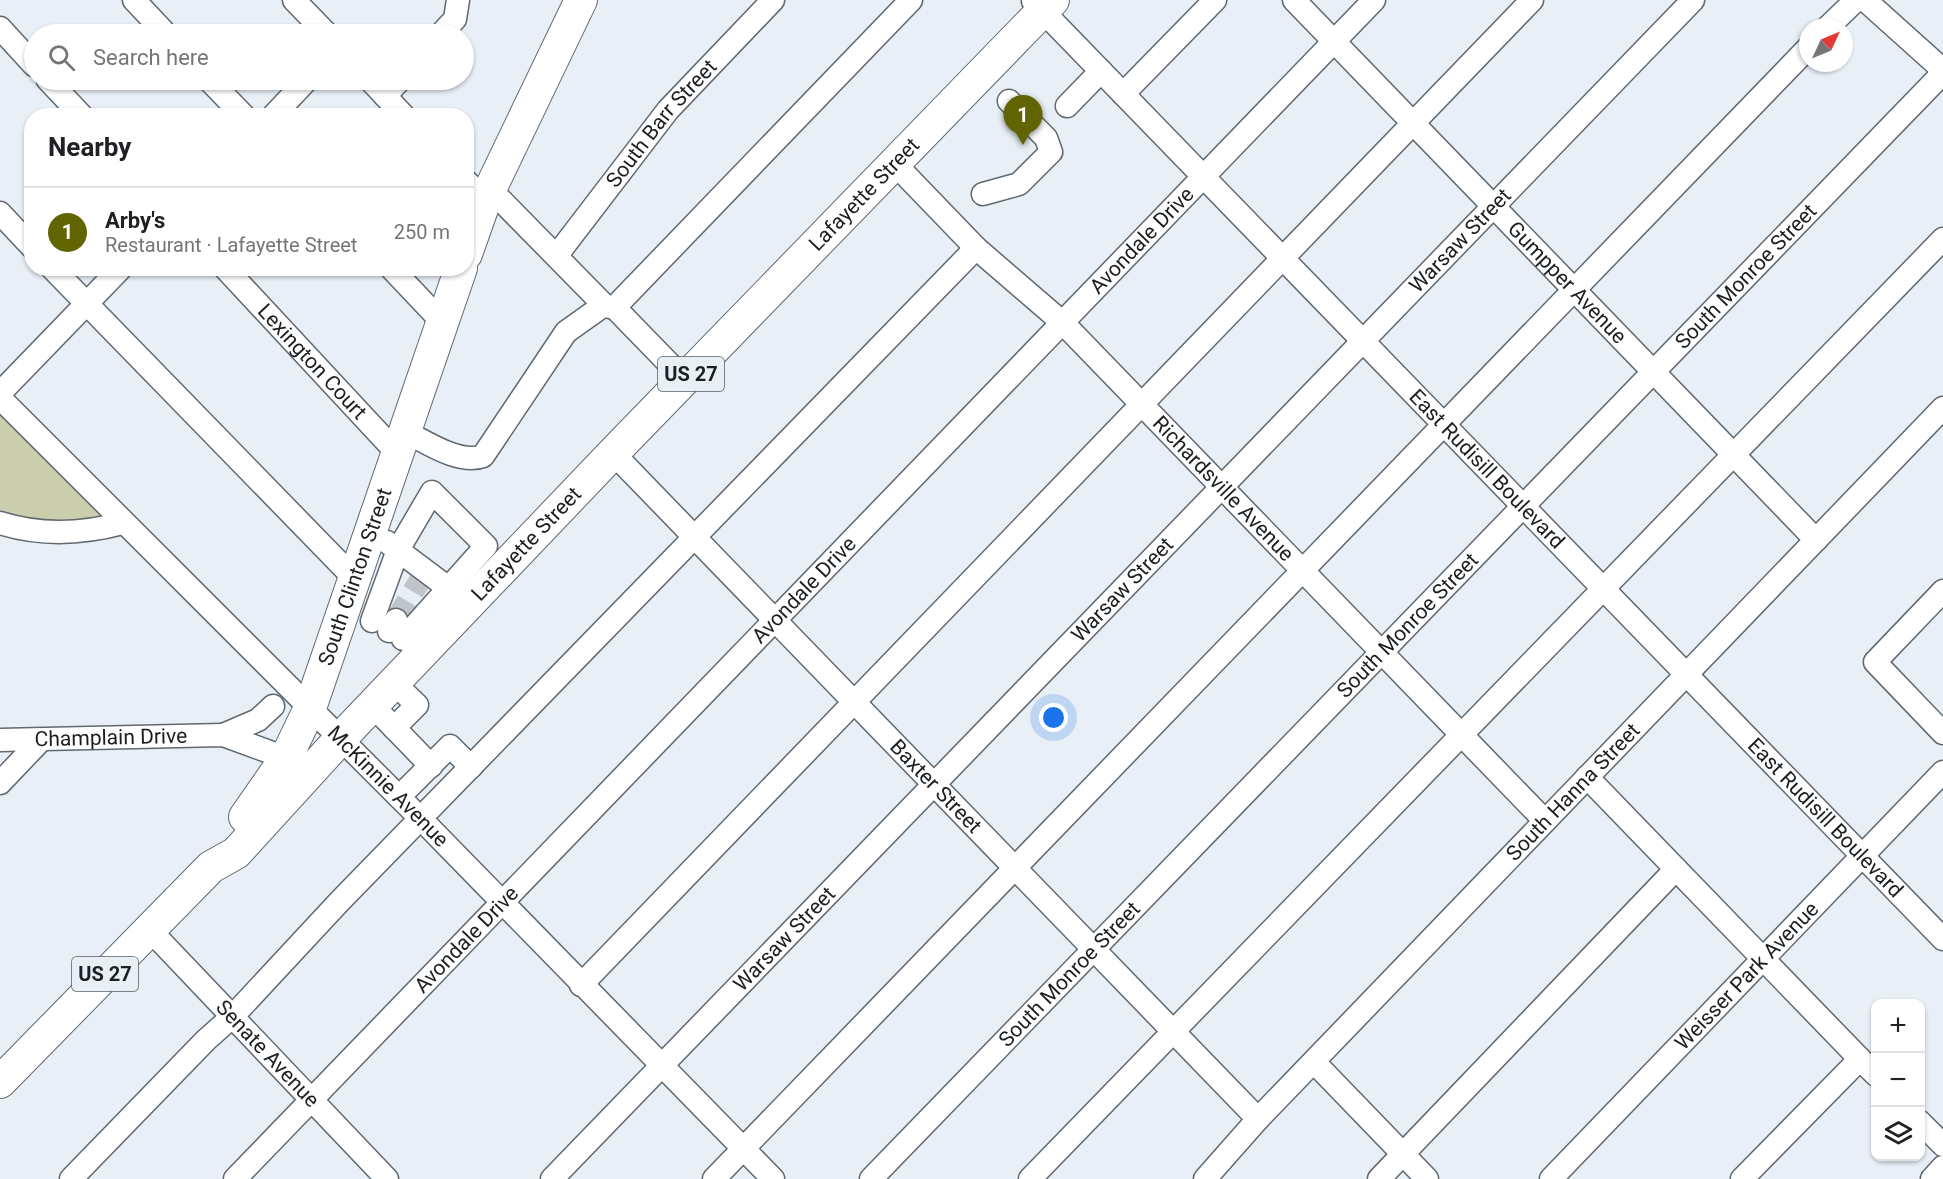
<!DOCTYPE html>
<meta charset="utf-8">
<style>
:root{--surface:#fff;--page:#f6f6f6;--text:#202124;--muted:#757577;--line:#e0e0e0;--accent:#616400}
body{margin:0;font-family:Roboto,sans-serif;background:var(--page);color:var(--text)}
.controls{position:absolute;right:18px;bottom:18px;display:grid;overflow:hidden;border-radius:12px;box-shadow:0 2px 4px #0004}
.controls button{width:54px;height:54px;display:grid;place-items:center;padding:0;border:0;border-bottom:2px solid var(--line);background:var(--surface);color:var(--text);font:30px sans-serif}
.compass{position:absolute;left:1799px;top:18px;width:54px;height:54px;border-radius:50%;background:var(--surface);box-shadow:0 2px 4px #0004;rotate:46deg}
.you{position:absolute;left:1054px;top:718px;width:21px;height:21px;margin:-15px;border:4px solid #fff;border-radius:50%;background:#1a73e8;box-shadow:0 0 0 9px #1a73e833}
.badge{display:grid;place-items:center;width:39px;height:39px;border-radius:50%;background:var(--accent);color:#fff;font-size:20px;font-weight:700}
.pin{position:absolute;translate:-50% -50px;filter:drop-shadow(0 2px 3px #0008)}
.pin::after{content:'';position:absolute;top:32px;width:21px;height:18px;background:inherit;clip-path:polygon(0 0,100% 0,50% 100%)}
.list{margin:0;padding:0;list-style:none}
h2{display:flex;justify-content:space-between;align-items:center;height:78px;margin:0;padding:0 24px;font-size:26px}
h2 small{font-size:20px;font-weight:400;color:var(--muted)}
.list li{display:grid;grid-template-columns:39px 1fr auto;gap:18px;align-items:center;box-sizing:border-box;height:90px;padding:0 24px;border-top:2px solid var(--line)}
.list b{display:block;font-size:22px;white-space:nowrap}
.list p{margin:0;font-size:20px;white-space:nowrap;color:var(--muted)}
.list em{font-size:20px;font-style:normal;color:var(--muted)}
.icon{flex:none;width:33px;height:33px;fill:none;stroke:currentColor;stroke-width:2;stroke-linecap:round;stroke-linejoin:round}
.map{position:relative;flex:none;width:1943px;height:1179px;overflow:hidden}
.search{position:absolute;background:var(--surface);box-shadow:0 2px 4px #0004;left:24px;top:24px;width:450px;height:66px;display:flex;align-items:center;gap:15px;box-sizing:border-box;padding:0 21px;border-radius:33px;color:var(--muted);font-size:22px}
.panel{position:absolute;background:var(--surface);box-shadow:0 2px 4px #0004;left:24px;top:108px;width:450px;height:168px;border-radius:24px}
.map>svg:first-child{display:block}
.green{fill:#caceac}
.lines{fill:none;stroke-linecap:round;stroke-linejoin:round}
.minor-tunnel{stroke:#bfc5cb;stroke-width:22;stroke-dasharray:22 11;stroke-linecap:butt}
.minor-casing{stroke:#61686e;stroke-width:25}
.highway-casing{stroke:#61686e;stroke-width:34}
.minor{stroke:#fff;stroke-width:22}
.highway{stroke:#fff;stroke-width:32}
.labels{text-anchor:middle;stroke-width:4.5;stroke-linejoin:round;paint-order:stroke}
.shield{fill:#e8eff6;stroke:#595d61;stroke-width:1.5}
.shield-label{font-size:20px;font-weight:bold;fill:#1c1f21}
.street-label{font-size:21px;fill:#1c1f21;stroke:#e8eff6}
</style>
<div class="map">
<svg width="1943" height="1179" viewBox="0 0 1943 1179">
<rect width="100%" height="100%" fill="#e8eff6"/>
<polygon class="green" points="0,409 102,516 100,519 36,523 0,513"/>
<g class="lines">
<polyline class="minor-tunnel" points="396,620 422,577"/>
<defs>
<g id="minor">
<polyline points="134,0 166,34"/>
<polyline points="294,0 327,34"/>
<path id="s1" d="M1294,0L1816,540"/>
<polyline points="1865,0 1943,70"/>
<path id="s2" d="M1033,1L1943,939"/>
<polyline points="1828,27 1856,0"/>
<polyline points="0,28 34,65"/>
<polyline points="441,34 455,19 458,0"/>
<polyline points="48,80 82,116"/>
<polyline points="209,80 244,116"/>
<polyline points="370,80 404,116"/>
<polyline points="1123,94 1215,0"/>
<polyline points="385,96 400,80"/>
<polyline points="1067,106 1101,71"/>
<polyline points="273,116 307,80"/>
<path id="s3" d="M895,164L976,248L1063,323L1545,821"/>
<polyline points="466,181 485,200"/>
<polyline points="490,189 605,306 615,308 685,380"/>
<polyline points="983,194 1019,184 1051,152 1046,138 1009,101"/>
<polyline points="0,213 32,247"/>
<path id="s4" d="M557,255L668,110L773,0"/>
<polyline points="52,268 355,579"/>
<path id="s5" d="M225,268L398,454"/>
<polyline points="391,268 443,323"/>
<polyline points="614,308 911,0"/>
<polyline points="0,393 121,268"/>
<path id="s6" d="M0,398L422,820L773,1179"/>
<path d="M406,432C426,442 460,465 483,456L566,332L604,305"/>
<path id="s7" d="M613,453L1258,1119"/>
<path d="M0,523C41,536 82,534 123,523"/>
<polyline points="387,542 459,596"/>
<polyline points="1943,591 1875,662 1943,733"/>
<polyline points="372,621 398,550 432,492 486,546 403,639"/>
<polyline points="389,631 396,620"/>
<polyline points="372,705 431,766"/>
<polyline points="394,728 417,705 394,683"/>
<polyline points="223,735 258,720 273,706"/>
<path id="s8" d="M0,740L223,735L286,758"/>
<polyline points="0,783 41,740"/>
<polyline points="399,797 450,746 471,767"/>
<polyline points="1676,869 1860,1059"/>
<path id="s9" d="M149,929L387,1179"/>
<polyline points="581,985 1532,0"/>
<polyline points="1314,1062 1427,1179"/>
<polyline points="1920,1122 1943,1145"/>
<polyline points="71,1179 206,1040 233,1016 339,902 976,248"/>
<path id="s10" d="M235,1179L1374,0"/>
<path id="s11" d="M552,1179L1693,0"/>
<polyline points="714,1179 1808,48"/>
<path id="s12" d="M871,1179L1943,73"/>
<polyline points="1030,1179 1943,239"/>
<path id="s13" d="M1205,1179L1258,1119L1943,408"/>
<polyline points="1379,1179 1676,869 1587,777"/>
<path id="s14" d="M1551,1179L1943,772"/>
<polyline points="1742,1179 1860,1059 1876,1075"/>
<polyline points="1932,1179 1943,1167"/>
</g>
<g id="highway">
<polyline points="466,254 485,200 581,0"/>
<path id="s15" d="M245,817L286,758L310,708L461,268"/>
<path id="s16" d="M0,1082L211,867L236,853L341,738L613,453L1053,0"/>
</g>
</defs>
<use href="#minor" class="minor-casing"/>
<use href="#highway" class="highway-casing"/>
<use href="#minor" class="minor"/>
<use href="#highway" class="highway"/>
</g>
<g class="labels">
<g class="shield">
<rect x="658" y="357" width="66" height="34" rx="4.5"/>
<rect x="72" y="957" width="66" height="34" rx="4.5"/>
</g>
<g class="shield-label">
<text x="691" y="381">US 27</text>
<text x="105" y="981">US 27</text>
</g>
<g class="street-label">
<text dy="7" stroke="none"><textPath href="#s4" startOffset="168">South Barr Street</textPath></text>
<text dy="7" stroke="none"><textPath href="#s16" startOffset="1240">Lafayette Street</textPath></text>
<text dy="7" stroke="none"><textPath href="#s10" startOffset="1305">Avondale Drive</textPath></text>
<text dy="7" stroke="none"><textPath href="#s11" startOffset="1306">Warsaw Street</textPath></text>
<text dy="7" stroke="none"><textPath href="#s12" startOffset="1257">South Monroe Street</textPath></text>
<text dy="7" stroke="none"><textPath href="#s1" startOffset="393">Gumpper Avenue</textPath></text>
<text dy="7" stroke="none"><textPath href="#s5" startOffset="128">Lexington Court</textPath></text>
<text dy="7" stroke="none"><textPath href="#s2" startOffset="652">East Rudisill Boulevard</textPath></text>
<text dy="7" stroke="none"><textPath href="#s3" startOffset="462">Richardsville Avenue</textPath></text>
<text dy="7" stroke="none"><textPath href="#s16" startOffset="754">Lafayette Street</textPath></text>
<text dy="7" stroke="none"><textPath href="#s15" startOffset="266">South Clinton Street</textPath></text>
<text dy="7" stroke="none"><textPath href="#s10" startOffset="819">Avondale Drive</textPath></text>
<text dy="7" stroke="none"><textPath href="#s11" startOffset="820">Warsaw Street</textPath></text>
<text dy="7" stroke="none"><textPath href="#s12" startOffset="771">South Monroe Street</textPath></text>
<text dy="7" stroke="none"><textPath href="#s8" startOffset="111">Champlain Drive</textPath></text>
<text dy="7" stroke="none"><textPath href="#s6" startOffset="549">McKinnie Avenue</textPath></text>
<text dy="7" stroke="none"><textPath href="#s7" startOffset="464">Baxter Street</textPath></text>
<text dy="7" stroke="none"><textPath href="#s13" startOffset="534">South Hanna Street</textPath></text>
<text dy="7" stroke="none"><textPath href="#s2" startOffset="1138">East Rudisill Boulevard</textPath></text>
<text dy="7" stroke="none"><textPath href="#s10" startOffset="333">Avondale Drive</textPath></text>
<text dy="7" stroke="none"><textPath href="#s11" startOffset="334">Warsaw Street</textPath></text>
<text dy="7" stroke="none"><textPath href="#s14" startOffset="282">Weisser Park Avenue</textPath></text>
<text dy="7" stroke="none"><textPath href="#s12" startOffset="285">South Monroe Street</textPath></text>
<text dy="7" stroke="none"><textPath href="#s9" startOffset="172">Senate Avenue</textPath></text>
</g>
</g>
</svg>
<div class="controls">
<button>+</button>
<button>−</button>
<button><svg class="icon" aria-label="layers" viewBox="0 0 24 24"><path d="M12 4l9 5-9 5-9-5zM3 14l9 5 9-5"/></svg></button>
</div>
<svg class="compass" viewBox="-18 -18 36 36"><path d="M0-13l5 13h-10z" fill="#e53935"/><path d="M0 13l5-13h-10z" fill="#757577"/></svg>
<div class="you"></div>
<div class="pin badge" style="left:1023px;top:145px">1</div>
<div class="search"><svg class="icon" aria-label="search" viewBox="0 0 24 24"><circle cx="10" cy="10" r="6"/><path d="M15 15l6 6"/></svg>Search here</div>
<section class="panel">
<h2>Nearby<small></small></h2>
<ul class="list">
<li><span class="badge">1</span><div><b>Arby's</b><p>Restaurant · Lafayette Street</p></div><em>250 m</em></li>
</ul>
</section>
</div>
